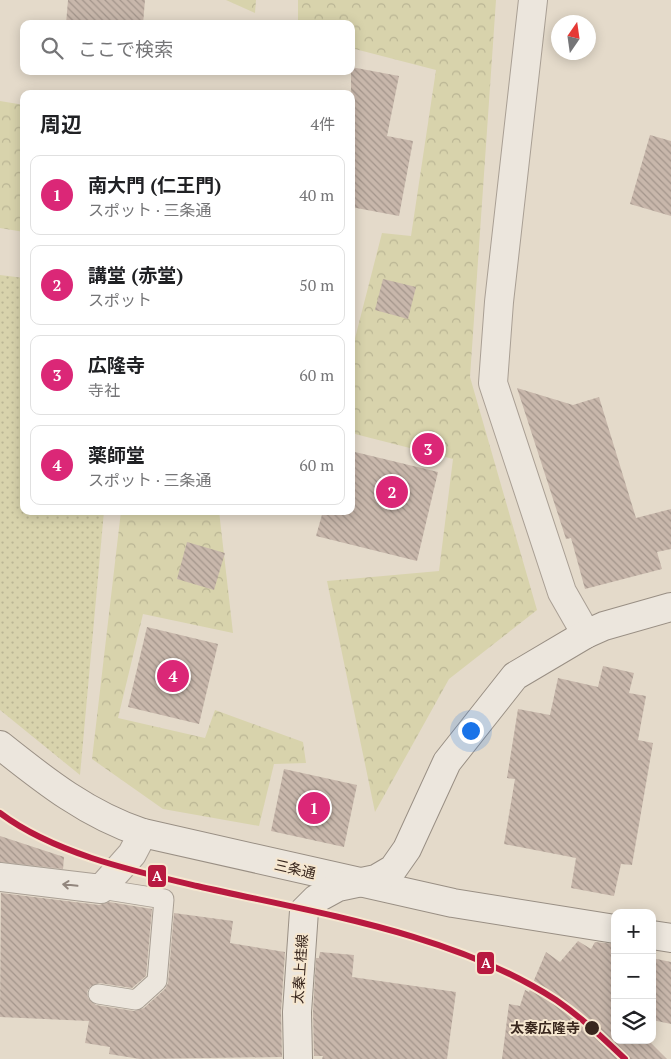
<!DOCTYPE html>
<html lang="ja">
<meta charset="utf-8">
<style>
:root{--surface:#fff;--page:#f2f2f2;--text:#202124;--muted:#757577;--line:#e0e0e0;--accent:#db2777}
body{margin:0;font-family:"PT Serif","Noto Sans JP",serif;background:var(--page);color:var(--text)}
.controls{position:absolute;right:15px;bottom:15px;display:grid;overflow:hidden;border-radius:10px;box-shadow:0 2px 12px #0003}
.controls button{width:45px;height:45px;display:grid;place-items:center;padding:0;border:0;border-bottom:1px solid var(--line);background:var(--surface);color:var(--text);font:25px sans-serif}
.compass{position:absolute;left:551px;top:15px;width:45px;height:45px;border-radius:50%;background:var(--surface);box-shadow:0 2px 12px #0003;rotate:13deg}
.you{position:absolute;left:470px;top:730px;width:18px;height:18px;margin:-12px;border:4px solid #fff;border-radius:50%;background:#1a73e8;box-shadow:0 0 0 8px #1a73e833}
.badge{display:grid;place-items:center;width:32px;height:32px;border-radius:50%;background:var(--accent);color:#fff;font-size:16px;font-weight:700}
.pin{position:absolute;translate:-50% -50%;border:2px solid #fff;box-shadow:0 1px 5px #0006}
.list{margin:0;padding:0;list-style:none}
h2{display:flex;justify-content:space-between;align-items:center;height:65px;margin:0;padding:0 20px;font-size:21px}
h2 small{font-size:16px;font-weight:400;color:var(--muted)}
.list li{display:grid;grid-template-columns:32px 1fr auto;gap:15px;align-items:center;box-sizing:border-box;height:80px;margin:0 10px 10px;padding:0 10px;border:1px solid var(--line);border-radius:10px}
.list b{display:block;font-size:19px;white-space:nowrap}
.list p{margin:0;font-size:16px;white-space:nowrap;color:var(--muted)}
.list em{font-size:16px;font-style:normal;color:var(--muted)}
.icon{flex:none;width:28px;height:28px;fill:none;stroke:currentColor;stroke-width:2;stroke-linecap:round;stroke-linejoin:round}
.map{position:relative;flex:none;width:671px;height:1059px;overflow:hidden}
.search{position:absolute;background:var(--surface);box-shadow:0 2px 12px #0003;left:20px;top:20px;width:335px;height:55px;display:flex;align-items:center;gap:12px;box-sizing:border-box;padding:0 18px;border-radius:10px;color:var(--muted);font-size:19px}
.panel{position:absolute;background:var(--surface);box-shadow:0 2px 12px #0003;left:20px;top:90px;width:335px;height:425px;border-radius:10px}
.map>svg:first-child{display:block}
.grass{fill:url(#grass-dots)}
.forest{fill:url(#forest-crowns)}
.building{fill:url(#building-back-hatch)}
.lines{fill:none;stroke-linecap:round;stroke-linejoin:round}
.service-casing{stroke:#a99f94;stroke-width:21}
.minor-casing{stroke:#a99f94;stroke-width:30}
.secondary-casing{stroke:#998f84;stroke-width:30}
.service{stroke:#ece6dd;stroke-width:19}
.minor{stroke:#ece6dd;stroke-width:28}
.secondary{stroke:#ece6dd;stroke-width:28}
.tram-1-casing{stroke:#f6e7d0;stroke-width:10}
.tram-1{stroke:#b8193f;stroke-width:6}
.oneway{stroke:#92867d}
.stop-dot{fill:#38261d;stroke:#f6e7d0;stroke-width:2}
.labels{text-anchor:middle;stroke-width:4;stroke-linejoin:round;paint-order:stroke}
.street-label{font-size:14px;fill:#38261d;stroke:#f6e7d0}
.stop-label{font-size:14px;font-weight:bold;fill:#38261d;stroke:#f6e7d0;text-anchor:end}
.line-badge{stroke:#f6e7d0;stroke-width:2}
.badge-label{font-size:14px;text-anchor:middle;font-weight:bold;fill:#fff}
</style>
<div class="map">
<svg width="671" height="1059" viewBox="0 0 671 1059">
<defs>
<pattern id="grass-dots" width="8" height="8" patternUnits="userSpaceOnUse" patternTransform="scale(1.25)"><rect width="8" height="8" fill="#d8d3ac"/><path d="M2 2h.1M6 6h.1" fill="none" stroke="#bab594" stroke-width="1.8" stroke-linecap="round"/></pattern>
<pattern id="forest-crowns" width="20" height="18" patternUnits="userSpaceOnUse" patternTransform="scale(1.25)"><rect width="20" height="18" fill="#d8d3ac"/><path d="M2 6a3 3 0 1 1 6 0M12 15a3 3 0 1 1 6 0" fill="none" stroke="#bab594"/></pattern>
<pattern id="building-back-hatch" width="6" height="6" patternUnits="userSpaceOnUse" patternTransform="scale(1.25)"><rect width="6" height="6" fill="#c8b7ab"/><path d="M-1 5l2 2M0 0l6 6M5-1l2 2" fill="none" stroke="#a3958b"/></pattern>
</defs>
<rect width="100%" height="100%" fill="#e4daca"/>
<polygon class="grass" points="0,275 24,278 24,511 104,511 80,775 0,710"/>
<g class="forest">
<polygon points="226,0 256,0 255,13"/>
<polygon points="298,0 496,0 470,377 537,610 449,679 375,812 327,581 439,571 453,459 351,433 351,354 382,233 411,236 436,70 351,48 351,24 298,24"/>
<polygon points="0,101 24,105 24,232 0,228"/>
<polygon points="121,511 219,511 233,633 143,614 118,718 205,738 215,710 303,742 306,763 274,764 259,826 163,809 92,759"/>
</g>
<g class="building">
<polygon points="68,0 145,0 143,24 66,24"/>
<polygon points="351,67 399,76 387,136 413,141 399,216 351,207"/>
<polygon points="650,135 671,141 671,216 630,204"/>
<polygon points="383,279 416,287 408,319 375,310"/>
<polygon points="517,388 573,405 599,397 636,518 671,509 671,549 657,552 662,569 585,589 571,538 566,539"/>
<polygon points="351,451 438,472 417,561 316,536 323,511 351,511"/>
<polygon points="187,542 225,553 214,590 177,579"/>
<polygon points="147,627 218,644 199,724 128,707"/>
<polygon points="603,666 634,673 629,693 646,696 638,740 653,743 632,865 621,864 614,896 571,888 576,858 504,844 515,779 507,778 518,709 550,715 558,678 598,687"/>
<polygon points="284,769 357,785 344,847 271,831"/>
<polygon points="0,836 64,857 63,869 0,862"/>
<polygon points="1,893 99,905 109,902 152,909 146,976 132,988 99,983 90,987 87,992 88,998 96,1005 134,1011 144,1008 165,989 168,983 174,913 233,921 230,943 285,952 281,1011 282,1057 140,1059 109,1054 110,1047 85,1043 89,1021 0,1017"/>
<polygon points="578,941 591,949 595,942 615,944 615,1040 648,1040 667,1059 502,1059 509,1004 520,1006 525,990 529,992 546,952 560,962"/>
<polygon points="320,952 354,955 352,977 456,992 447,1059 322,1059 323,1056 314,1056 313,1012 316,958 319,958"/>
<polygon points="652,958 671,962 671,1024 652,1020"/>
</g>
<g class="lines">
<defs>
<polyline id="service" points="98,994 136,1000 157,981 164,899 101,889"/>
<g id="minor">
<polyline points="533,0 499,302 493,383 562,592 586,634"/>
<polyline points="0,877 101,889 132,854 143,833"/>
</g>
<g id="secondary">
<path d="M0,745C45,781 88,815 143,833L453,903L615,929"/>
<polyline points="652,935 671,938"/>
<polyline points="298,1059 297,1012 304,911 316,899 338,887 376,879 393,869 407,849 447,762 515,676 586,634 604,626 671,607"/>
</g>
</defs>
<use href="#service" class="service-casing"/>
<use href="#minor" class="minor-casing"/>
<use href="#secondary" class="secondary-casing"/>
<use href="#service" class="service"/>
<use href="#minor" class="minor"/>
<use href="#secondary" class="secondary"/>
<defs>
<path id="tram-1" d="M0,813C53,853 133,871 197,886C316,913 453,933 556,1000C581,1017 603,1038 625,1059"/>
</defs>
<use href="#tram-1" class="tram-1-casing"/>
<use href="#tram-1" class="tram-1"/>
</g>
<defs><path id="oneway-shaft" d="M-6 0H5M1.5-3L5.5 0L1.5 3" fill="none" stroke-width="1.6" stroke-linecap="round" stroke-linejoin="round" transform="scale(1.25)"/></defs>
<use class="oneway" href="#oneway-shaft" transform="translate(70 885) rotate(-174)"/>
<circle class="stop-dot" cx="592" cy="1028" r="8"/>
<g class="labels">
<g class="street-label">
<text transform="translate(295 869) rotate(13)" y="5">三条通</text>
<text transform="translate(300 969) rotate(-86)" y="5">太秦上桂線</text>
</g>
<g class="stop-label">
<text x="580" y="1033">太秦広隆寺</text>
</g>
</g>
<g class="line-badge">
<rect x="147" y="864" width="20" height="24" rx="5" fill="#b8193f"/>
<rect x="476" y="951" width="19" height="24" rx="5" fill="#b8193f"/>
</g>
<g class="badge-label">
<text x="157" y="881">A</text>
<text x="486" y="968">A</text>
</g>
</svg>
<div class="controls">
<button>+</button>
<button>−</button>
<button><svg class="icon" aria-label="layers" viewBox="0 0 24 24"><path d="M12 4l9 5-9 5-9-5zM3 14l9 5 9-5"/></svg></button>
</div>
<svg class="compass" viewBox="-18 -18 36 36"><path d="M0-13l5 13h-10z" fill="#e53935"/><path d="M0 13l5-13h-10z" fill="#757577"/></svg>
<div class="you"></div>
<div class="pin badge" style="left:314px;top:808px">1</div>
<div class="pin badge" style="left:392px;top:492px">2</div>
<div class="pin badge" style="left:428px;top:449px">3</div>
<div class="pin badge" style="left:173px;top:676px">4</div>
<div class="search"><svg class="icon" aria-label="search" viewBox="0 0 24 24"><circle cx="10" cy="10" r="6"/><path d="M15 15l6 6"/></svg>ここで検索</div>
<section class="panel">
<h2>周辺<small>4件</small></h2>
<ul class="list">
<li><span class="badge">1</span><div><b>南大門 (仁王門)</b><p>スポット · 三条通</p></div><em>40 m</em></li>
<li><span class="badge">2</span><div><b>講堂 (赤堂)</b><p>スポット</p></div><em>50 m</em></li>
<li><span class="badge">3</span><div><b>広隆寺</b><p>寺社</p></div><em>60 m</em></li>
<li><span class="badge">4</span><div><b>薬師堂</b><p>スポット · 三条通</p></div><em>60 m</em></li>
</ul>
</section>
</div>
